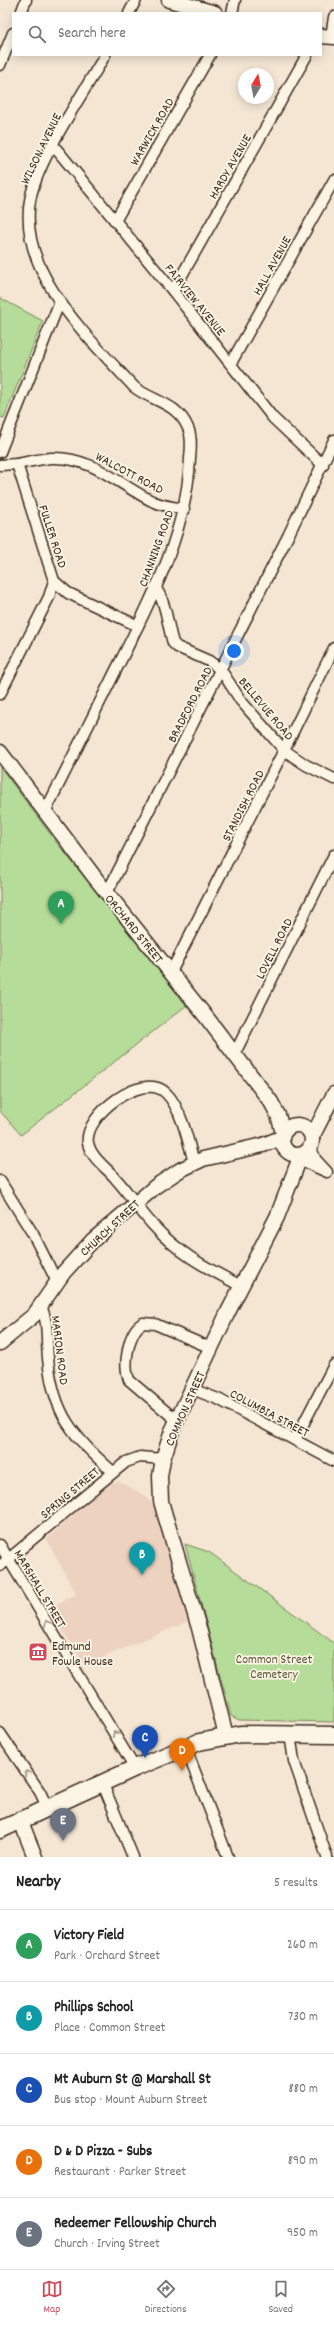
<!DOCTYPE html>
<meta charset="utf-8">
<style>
:root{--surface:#fff;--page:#f2f2f2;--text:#222;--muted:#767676;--line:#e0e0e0;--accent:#d1495b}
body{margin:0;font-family:Dekko,sans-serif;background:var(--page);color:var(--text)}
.compass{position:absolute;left:238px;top:68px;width:36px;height:36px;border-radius:50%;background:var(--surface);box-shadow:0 2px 10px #0003;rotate:10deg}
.you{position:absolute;left:234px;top:651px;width:14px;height:14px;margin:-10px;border:3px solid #fff;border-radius:50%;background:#1a73e8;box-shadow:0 0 0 6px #1a73e833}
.badge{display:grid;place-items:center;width:26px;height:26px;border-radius:50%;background:var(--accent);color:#fff;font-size:13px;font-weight:700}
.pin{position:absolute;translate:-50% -33px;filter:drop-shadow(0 1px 2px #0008)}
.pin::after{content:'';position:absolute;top:21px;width:14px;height:12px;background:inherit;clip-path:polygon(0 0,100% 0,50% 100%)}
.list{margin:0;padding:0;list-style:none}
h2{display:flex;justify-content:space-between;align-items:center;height:52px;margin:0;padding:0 16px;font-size:17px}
h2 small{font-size:13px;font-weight:400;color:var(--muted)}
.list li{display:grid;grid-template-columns:26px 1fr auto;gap:12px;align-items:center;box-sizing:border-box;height:72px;padding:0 16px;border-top:1px solid var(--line)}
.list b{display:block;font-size:15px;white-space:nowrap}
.list p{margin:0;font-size:13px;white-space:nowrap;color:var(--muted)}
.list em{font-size:13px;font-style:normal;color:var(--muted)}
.icon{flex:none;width:22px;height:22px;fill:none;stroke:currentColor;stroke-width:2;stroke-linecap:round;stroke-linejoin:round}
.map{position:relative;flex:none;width:334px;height:1857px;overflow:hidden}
.search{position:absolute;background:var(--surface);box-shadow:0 2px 10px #0003;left:12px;right:12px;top:12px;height:44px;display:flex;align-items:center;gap:10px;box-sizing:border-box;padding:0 14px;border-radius:0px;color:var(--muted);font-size:15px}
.sheet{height:412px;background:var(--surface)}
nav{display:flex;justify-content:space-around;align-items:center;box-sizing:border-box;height:56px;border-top:1px solid var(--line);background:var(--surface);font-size:11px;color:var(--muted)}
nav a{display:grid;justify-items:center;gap:2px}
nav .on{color:var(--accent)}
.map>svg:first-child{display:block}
.built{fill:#edd3bf}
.green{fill:#b5dc98;stroke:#78835b}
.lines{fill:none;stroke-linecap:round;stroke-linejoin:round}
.street-casing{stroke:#3b2a1e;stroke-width:13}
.secondary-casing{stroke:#3b2a1e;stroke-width:17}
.primary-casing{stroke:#3b2a1e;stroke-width:19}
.street{stroke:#fcf5e5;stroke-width:10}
.secondary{stroke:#fcf5e5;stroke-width:14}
.primary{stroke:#fcf5e5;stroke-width:16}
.oneway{stroke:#9c9082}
.labels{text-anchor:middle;stroke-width:3.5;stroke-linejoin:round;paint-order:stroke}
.street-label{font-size:13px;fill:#3b2a1e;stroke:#fcf5e5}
.poi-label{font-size:13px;fill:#3b2a1e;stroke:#fcf5e5;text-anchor:start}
.park-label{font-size:13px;fill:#5a563c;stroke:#fcf5e5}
</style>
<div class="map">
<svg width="334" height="1857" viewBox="0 0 334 1857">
<rect width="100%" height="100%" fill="#f5e6d4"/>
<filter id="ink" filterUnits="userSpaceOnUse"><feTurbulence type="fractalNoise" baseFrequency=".025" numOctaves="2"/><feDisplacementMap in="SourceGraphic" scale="8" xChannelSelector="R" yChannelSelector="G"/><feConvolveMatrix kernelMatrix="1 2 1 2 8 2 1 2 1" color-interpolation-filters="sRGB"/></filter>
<g filter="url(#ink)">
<polygon class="built" points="119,1481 144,1495 154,1506 189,1621 108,1655 85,1667 49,1608 76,1594 46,1539 110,1483"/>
<g class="green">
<polygon points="0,298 43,321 4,418 0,417"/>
<polygon points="0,767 57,843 187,1005 21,1135 0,1111"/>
<polygon points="185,1544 209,1552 334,1643 334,1722 239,1720 231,1716"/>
</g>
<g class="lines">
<defs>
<g id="street">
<polyline points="21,13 26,0"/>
<polyline points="129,13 136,0"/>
<polyline points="232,13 235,0"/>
<polyline points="331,37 334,17"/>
<polyline points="0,65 13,33"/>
<polyline points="53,145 173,291 273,418 323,465"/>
<polyline points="115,221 210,55"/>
<polyline points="173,291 307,55"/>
<polyline points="231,363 334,180"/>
<polyline points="0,452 60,301"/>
<path d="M17,464C28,462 40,459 51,458C92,456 119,485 154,502C163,506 174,507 184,509"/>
<polyline points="0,465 17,464 54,581 49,597 0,694"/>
<polyline points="54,581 68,593 138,626"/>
<path d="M155,587C167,604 167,624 173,643L177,647L209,661L221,670L241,701L284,750L306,765L334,779"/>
<path d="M45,812C68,766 91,720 114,674C148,606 187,535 190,458C191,449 192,436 188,428C177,402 153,402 134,387C87,336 7,263 34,185C49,142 82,96 105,55"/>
<polyline points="107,893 288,536 334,440"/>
<polyline points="171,972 284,750 334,648"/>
<polyline points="235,1053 334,855"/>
<polyline points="301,1155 307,1163 327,1172 316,1160 310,1147"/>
<path d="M194,1163C189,1144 181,1107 166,1093C143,1070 83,1116 88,1143C91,1158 107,1168 116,1179C129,1193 139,1210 152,1224C177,1253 209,1269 241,1286"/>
<polyline points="0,1181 33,1234 57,1282"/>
<path d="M41,1306C49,1323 46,1340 48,1358C53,1414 73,1436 113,1472"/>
<polyline points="192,1389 218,1399 334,1461"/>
<path d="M176,1420L129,1380C123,1365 128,1331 143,1323L155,1324L211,1348"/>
<polyline points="295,1440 334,1365"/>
<polyline points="0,1545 135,1768"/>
<polyline points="0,1566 126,1462 140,1457 163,1459"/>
<polyline points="0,1733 40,1792 47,1807"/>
<polyline points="290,1734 294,1761 327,1857"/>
<polyline points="185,1746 228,1857"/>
<polyline points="102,1782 133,1857"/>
</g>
<g id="secondary">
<polyline points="169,0 215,13"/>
<polyline points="321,36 334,37"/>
<polyline points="0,752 96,879 207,1018 271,1102 278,1115 283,1133"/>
<circle cx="297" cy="1140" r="15"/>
<polyline points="312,1137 334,1094"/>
<polyline points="0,1343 34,1315 64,1272 93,1240 156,1186 180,1170 203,1159 263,1145 281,1138"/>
<polyline points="226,1736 199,1628 164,1512 161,1501 160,1476 163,1459 172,1431 228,1312 277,1217 301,1155"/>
<polyline points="20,1819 35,1857"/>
</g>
<polyline id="primary" points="0,1830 135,1768 199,1742 241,1734 334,1735"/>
</defs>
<use href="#street" class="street-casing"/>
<use href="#secondary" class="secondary-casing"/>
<use href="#primary" class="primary-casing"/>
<use href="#street" class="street"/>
<use href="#secondary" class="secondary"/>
<use href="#primary" class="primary"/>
</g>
<defs><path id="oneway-chevron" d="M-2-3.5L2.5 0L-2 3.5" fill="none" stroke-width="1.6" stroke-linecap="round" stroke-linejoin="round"/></defs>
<g class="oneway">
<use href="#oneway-chevron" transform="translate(47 1623) rotate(-121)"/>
<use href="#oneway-chevron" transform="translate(115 1734) rotate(-121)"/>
<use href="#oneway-chevron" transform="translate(27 1773) rotate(-124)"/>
</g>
</g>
<defs>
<symbol id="museum-square" viewBox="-11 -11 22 22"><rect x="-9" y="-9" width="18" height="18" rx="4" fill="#d1495b" stroke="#fcf5e5"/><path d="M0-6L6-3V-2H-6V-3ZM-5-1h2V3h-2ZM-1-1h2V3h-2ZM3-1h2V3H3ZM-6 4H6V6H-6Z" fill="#fff"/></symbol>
</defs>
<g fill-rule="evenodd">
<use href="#museum-square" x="27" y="1641" width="22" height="22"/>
</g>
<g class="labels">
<g class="street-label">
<text transform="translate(151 131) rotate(-60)" y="5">WARWICK ROAD</text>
<text transform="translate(40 148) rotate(-64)" y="5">WILSON AVENUE</text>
<text transform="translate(229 166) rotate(-60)" y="5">HARDY AVENUE</text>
<text transform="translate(271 265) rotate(-61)" y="5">HALL AVENUE</text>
<text transform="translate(196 299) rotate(51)" y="5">FAIRVIEW AVENUE</text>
<text transform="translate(130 472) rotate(28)" y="5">WALCOTT ROAD</text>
<text transform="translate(54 536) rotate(72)" y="5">FULLER ROAD</text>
<text transform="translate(155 548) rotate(-70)" y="5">CHANNING ROAD</text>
<text transform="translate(189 704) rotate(-63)" y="5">BRADFORD ROAD</text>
<text transform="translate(267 708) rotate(50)" y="5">BELLEVUE ROAD</text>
<text transform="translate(242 805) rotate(-63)" y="5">STANDISH ROAD</text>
<text transform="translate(135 928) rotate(51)" y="5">ORCHARD STREET</text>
<text transform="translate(273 948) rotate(-63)" y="5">LOVELL ROAD</text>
<text transform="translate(109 1227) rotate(-43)" y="5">CHURCH STREET</text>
<text transform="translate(61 1350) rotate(83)" y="5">MARION ROAD</text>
<text transform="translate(184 1408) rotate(-66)" y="5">COMMON STREET</text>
<text transform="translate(270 1412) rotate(28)" y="5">COLUMBIA STREET</text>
<text transform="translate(69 1492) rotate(-40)" y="5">SPRING STREET</text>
<text transform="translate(41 1588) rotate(59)" y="5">MARSHALL STREET</text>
</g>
<g class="poi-label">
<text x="52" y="1650">Edmund<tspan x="52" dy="15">Fowle House</tspan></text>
</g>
<g class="park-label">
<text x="274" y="1663">Common Street<tspan x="274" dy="15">Cemetery</tspan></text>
</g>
</g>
</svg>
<svg class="compass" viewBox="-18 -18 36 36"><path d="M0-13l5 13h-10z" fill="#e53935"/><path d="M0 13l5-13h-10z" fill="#767676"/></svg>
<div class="you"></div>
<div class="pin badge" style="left:61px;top:924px;background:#2e9e5b">A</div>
<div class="pin badge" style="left:142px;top:1575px;background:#0f9aa8">B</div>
<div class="pin badge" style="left:145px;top:1758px;background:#1a4fb4">C</div>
<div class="pin badge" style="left:182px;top:1771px;background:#e8710a">D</div>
<div class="pin badge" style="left:63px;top:1841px;background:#6b7280">E</div>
<div class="search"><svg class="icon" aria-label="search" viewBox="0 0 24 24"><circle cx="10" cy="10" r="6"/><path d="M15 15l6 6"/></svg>Search here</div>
</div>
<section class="sheet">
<h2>Nearby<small>5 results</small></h2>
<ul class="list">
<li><span class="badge" style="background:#2e9e5b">A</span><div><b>Victory Field</b><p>Park · Orchard Street</p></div><em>260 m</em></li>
<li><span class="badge" style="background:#0f9aa8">B</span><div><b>Phillips School</b><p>Place · Common Street</p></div><em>730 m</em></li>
<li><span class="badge" style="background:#1a4fb4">C</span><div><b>Mt Auburn St @ Marshall St</b><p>Bus stop · Mount Auburn Street</p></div><em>880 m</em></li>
<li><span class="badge" style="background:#e8710a">D</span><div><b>D &amp; D Pizza - Subs</b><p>Restaurant · Parker Street</p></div><em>890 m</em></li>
<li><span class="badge" style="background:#6b7280">E</span><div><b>Redeemer Fellowship Church</b><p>Church · Irving Street</p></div><em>950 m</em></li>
</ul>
</section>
<nav>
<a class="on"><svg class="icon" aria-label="map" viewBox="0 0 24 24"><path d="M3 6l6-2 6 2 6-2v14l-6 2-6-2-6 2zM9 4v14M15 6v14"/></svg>Map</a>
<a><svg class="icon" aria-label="directions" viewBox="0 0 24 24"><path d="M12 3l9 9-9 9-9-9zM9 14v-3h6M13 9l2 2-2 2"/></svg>Directions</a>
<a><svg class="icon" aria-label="saved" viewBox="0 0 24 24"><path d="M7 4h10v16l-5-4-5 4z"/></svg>Saved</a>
</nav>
